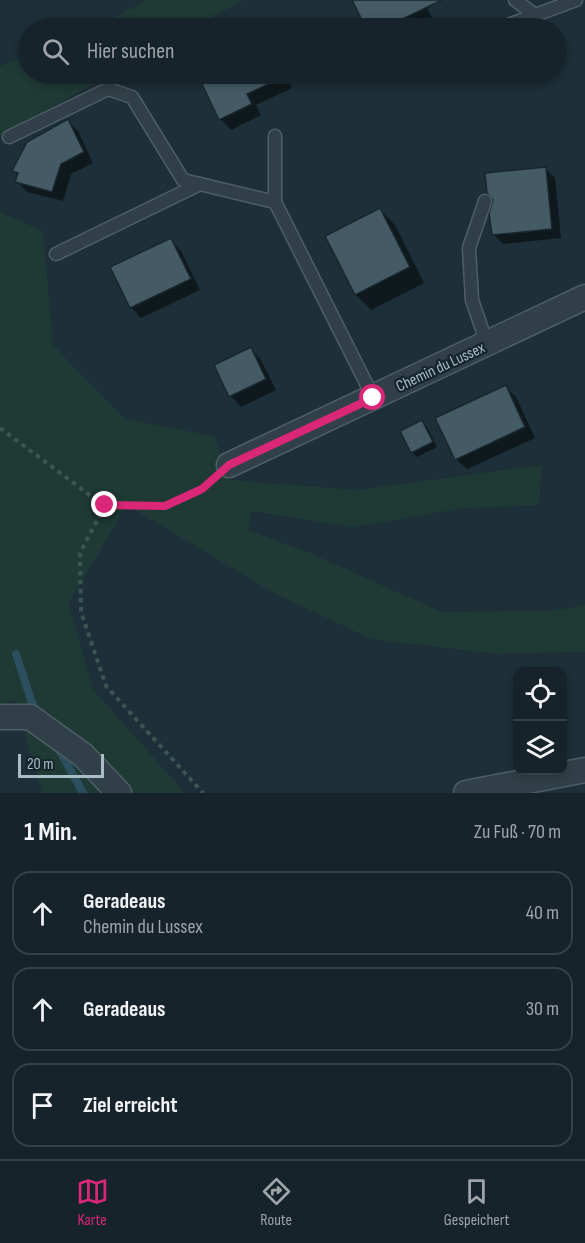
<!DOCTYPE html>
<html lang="de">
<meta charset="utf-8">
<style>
:root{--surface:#16232a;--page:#232f36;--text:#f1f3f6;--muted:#9ea4a8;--line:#354047;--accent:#db2777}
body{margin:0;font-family:"Sofia Sans Condensed",sans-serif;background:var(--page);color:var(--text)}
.controls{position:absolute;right:18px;bottom:18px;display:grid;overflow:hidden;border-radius:12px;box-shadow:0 3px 9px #0003}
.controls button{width:54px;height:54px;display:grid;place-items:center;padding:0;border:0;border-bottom:2px solid var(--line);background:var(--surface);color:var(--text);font:30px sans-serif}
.scale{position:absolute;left:18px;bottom:15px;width:86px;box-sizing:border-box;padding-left:6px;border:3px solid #aabcc6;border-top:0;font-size:16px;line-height:21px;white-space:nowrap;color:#aabcc6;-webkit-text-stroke:4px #16252c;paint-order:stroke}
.stop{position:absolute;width:18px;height:18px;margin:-14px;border:4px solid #db2777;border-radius:50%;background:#fff}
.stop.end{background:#db2777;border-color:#fff;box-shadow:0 2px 6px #0008}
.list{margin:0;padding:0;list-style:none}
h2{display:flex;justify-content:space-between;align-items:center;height:78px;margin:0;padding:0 24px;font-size:26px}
h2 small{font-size:20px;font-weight:400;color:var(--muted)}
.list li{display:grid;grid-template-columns:39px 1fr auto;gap:18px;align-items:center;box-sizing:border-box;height:84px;margin:0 12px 12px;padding:0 12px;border:2px solid var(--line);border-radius:18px}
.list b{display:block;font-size:22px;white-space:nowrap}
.list p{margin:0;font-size:20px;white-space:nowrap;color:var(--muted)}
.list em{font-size:20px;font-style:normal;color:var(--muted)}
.icon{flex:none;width:33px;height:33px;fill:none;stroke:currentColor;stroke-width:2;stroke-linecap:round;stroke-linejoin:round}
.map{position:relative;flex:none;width:585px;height:793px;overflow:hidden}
.search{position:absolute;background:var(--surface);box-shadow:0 3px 9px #0003;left:18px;right:18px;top:18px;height:66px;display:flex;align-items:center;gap:15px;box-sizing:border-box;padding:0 21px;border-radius:33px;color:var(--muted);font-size:22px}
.sheet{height:366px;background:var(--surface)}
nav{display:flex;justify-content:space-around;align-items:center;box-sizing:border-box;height:84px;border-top:2px solid var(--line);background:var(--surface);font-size:16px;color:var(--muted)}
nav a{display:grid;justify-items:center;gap:3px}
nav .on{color:var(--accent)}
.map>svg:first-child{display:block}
.green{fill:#1f3935}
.shadow{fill:#0007}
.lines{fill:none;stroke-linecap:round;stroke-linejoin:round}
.stream{stroke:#2c4f5f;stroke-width:8}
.building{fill:#445a64;stroke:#18272e;stroke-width:1.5}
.lane-casing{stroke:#4e5e66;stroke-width:15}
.street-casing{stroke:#4e5e66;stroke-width:27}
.path{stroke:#3c5552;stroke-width:4;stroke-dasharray:4.5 4.5;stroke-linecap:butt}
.lane{stroke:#314048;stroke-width:12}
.street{stroke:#314048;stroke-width:24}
.route{stroke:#db2777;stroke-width:8}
.labels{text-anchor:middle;stroke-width:4.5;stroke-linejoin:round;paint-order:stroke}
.street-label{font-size:16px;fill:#aabcc6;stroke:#16252c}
</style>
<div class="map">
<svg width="585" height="793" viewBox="0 0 585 793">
<rect width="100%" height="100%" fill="#1d2f38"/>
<g class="green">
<polygon points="146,0 244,0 192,28 96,28"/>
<polygon points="28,56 28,74 111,74 0,136 0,66"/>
<polygon points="0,212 43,231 53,345 125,419 214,436 230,480 358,490 542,465 539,505 464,508 353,527 251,511 249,530 310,553 442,612 557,610 585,605 585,652 497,654 371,639 274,593 127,505 69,603 93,689 185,793 42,793 15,700 0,705"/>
</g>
<g class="shadow">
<polygon points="353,0 423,0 433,20 416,28 367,28"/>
<polygon points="217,74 285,74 292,88 256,105 261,115 231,130 221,119 202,81"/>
<polygon points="68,121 78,131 93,163 71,174 63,201 27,192 17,181 19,176 14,171"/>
<polygon points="545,168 555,178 561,238 503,244 493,234 495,200"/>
<polygon points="380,210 395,225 424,283 371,310 356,295 327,237"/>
<polygon points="171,240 181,251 200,290 141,318 131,307"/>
<polygon points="251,349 261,360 276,390 241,407 231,396"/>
<polygon points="505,387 516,397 535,438 467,469 456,459"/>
<polygon points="422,422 427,427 437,447 417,457 412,452"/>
</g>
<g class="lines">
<g class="stream">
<polyline points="16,654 32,703 39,715"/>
<polyline points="56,744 83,793"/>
</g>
</g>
<g class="building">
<polygon points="352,0 442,0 384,28 366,28"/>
<polygon points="214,74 290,74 247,94 252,104 219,120 200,80"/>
<polygon points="68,119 84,152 61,164 52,192 15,182 18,173 12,171 27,142"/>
<polygon points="546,167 552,229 492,235 489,213 493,200 487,193 485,173"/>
<polygon points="380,208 410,267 355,295 325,236"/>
<polygon points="171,238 191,279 130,308 110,267"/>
<polygon points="251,347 266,379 229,397 214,365"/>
<polygon points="506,385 525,427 455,460 435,418"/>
<polygon points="422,420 433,442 411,453 400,431"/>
</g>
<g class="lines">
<defs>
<g id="lane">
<polyline points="515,0 535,15"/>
<polyline points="500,28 576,0"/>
<polyline points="9,137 108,89 132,97 183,180 275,202 373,397"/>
<polyline points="485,201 469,248 472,300 487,344"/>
<polyline points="275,202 275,136"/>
<polyline points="56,254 200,184"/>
</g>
<g id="street">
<polyline points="229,465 585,297"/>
<polyline points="0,717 30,717 83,755 119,793"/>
<polyline points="466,793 585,770"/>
</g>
</defs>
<use href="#lane" class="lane-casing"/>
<use href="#street" class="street-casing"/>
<g class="path">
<polyline points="0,428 103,505 165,506 202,488 210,481"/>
<polyline points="105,505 80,553 81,612 106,686 203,793"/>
</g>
<use href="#lane" class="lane"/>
<use href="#street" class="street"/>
</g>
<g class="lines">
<polyline class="route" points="105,505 165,506 202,489 229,465 373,398"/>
</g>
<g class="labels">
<g class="street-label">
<text transform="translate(440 366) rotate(-25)" y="6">Chemin du Lussex</text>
</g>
</g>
</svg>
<div class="controls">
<button><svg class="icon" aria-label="locate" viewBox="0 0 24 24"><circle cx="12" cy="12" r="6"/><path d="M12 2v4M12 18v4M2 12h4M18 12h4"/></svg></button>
<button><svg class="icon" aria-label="layers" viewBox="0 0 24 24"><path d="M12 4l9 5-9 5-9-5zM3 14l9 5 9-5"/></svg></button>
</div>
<div class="scale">20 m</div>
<div class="stop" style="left:373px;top:398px"></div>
<div class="stop end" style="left:105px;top:505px"></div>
<div class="search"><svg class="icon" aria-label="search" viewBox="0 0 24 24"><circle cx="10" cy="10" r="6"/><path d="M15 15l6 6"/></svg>Hier suchen</div>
</div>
<section class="sheet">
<h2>1 Min.<small>Zu Fuß · 70 m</small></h2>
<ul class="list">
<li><svg class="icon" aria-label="ahead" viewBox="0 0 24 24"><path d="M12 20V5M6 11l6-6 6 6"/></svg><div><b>Geradeaus</b><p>Chemin du Lussex</p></div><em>40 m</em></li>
<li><svg class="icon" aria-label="ahead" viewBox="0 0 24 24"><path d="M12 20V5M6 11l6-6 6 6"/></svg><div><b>Geradeaus</b></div><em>30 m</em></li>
<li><svg class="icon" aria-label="arrive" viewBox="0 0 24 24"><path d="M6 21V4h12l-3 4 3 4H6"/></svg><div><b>Ziel erreicht</b></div></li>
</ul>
</section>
<nav>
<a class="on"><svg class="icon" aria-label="map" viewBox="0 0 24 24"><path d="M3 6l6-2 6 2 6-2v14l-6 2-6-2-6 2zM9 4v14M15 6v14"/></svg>Karte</a>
<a><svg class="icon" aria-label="directions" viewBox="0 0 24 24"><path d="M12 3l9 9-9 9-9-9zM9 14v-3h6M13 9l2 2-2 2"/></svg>Route</a>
<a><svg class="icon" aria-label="saved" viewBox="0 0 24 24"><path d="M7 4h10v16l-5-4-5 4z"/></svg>Gespeichert</a>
</nav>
